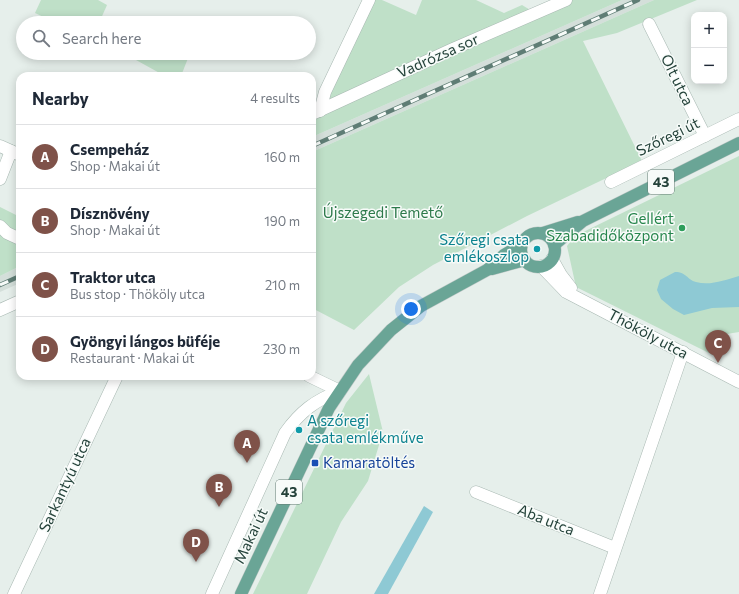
<!DOCTYPE html>
<meta charset="utf-8">
<style>
:root{--surface:#fff;--page:#f6f6f7;--text:#1f2937;--muted:#747a83;--line:#e0e1e3;--accent:#7f5249}
body{margin:0;font-family:Commissioner,sans-serif;background:var(--page);color:var(--text)}
.controls{position:absolute;right:12px;top:12px;display:grid;overflow:hidden;border-radius:8px;box-shadow:0 2px 10px #0003}
.controls button{width:36px;height:36px;display:grid;place-items:center;padding:0;border:0;border-bottom:1px solid var(--line);background:var(--surface);color:var(--text);font:20px sans-serif}
.you{position:absolute;left:411px;top:309px;width:14px;height:14px;margin:-10px;border:3px solid #fff;border-radius:50%;background:#1a73e8;box-shadow:0 0 0 6px #1a73e833}
.badge{display:grid;place-items:center;width:26px;height:26px;border-radius:50%;background:var(--accent);color:#fff;font-size:13px;font-weight:700}
.pin{position:absolute;translate:-50% -33px;filter:drop-shadow(0 1px 2px #0008)}
.pin::after{content:'';position:absolute;top:21px;width:14px;height:12px;background:inherit;clip-path:polygon(0 0,100% 0,50% 100%)}
.list{margin:0;padding:0;list-style:none}
h2{display:flex;justify-content:space-between;align-items:center;height:52px;margin:0;padding:0 16px;font-size:17px}
h2 small{font-size:13px;font-weight:400;color:var(--muted)}
.list li{display:grid;grid-template-columns:26px 1fr auto;gap:12px;align-items:center;box-sizing:border-box;height:64px;padding:0 16px;border-top:1px solid var(--line)}
.list b{display:block;font-size:15px;white-space:nowrap}
.list p{margin:0;font-size:13px;white-space:nowrap;color:var(--muted)}
.list em{font-size:13px;font-style:normal;color:var(--muted)}
.icon{flex:none;width:22px;height:22px;fill:none;stroke:currentColor;stroke-width:2;stroke-linecap:round;stroke-linejoin:round}
.map{position:relative;flex:none;width:739px;height:594px;overflow:hidden}
.search{position:absolute;background:var(--surface);box-shadow:0 2px 10px #0003;left:16px;top:16px;width:300px;height:44px;display:flex;align-items:center;gap:10px;box-sizing:border-box;padding:0 14px;border-radius:22px;color:var(--muted);font-size:15px}
.panel{position:absolute;background:var(--surface);box-shadow:0 2px 10px #0003;left:16px;top:72px;width:300px;height:308px;border-radius:12px}
.map>svg:first-child{display:block}
.built{fill:#d4dfda}
.green{fill:#bfe0c8}
.water{fill:#8ec9d4}
.lines{fill:none;stroke-linecap:round;stroke-linejoin:round}
.minor-casing{stroke:#a8b8b2;stroke-width:13}
.major-casing{stroke:#c2cac8;stroke-width:13}
.minor{stroke:#fff;stroke-width:12}
.major{stroke:#6aa596;stroke-width:12}
.rail-casing{stroke:#5f7d75;stroke-width:4.5}
.rail{stroke:#f7fbf9;stroke-width:3;stroke-dasharray:9;stroke-linecap:butt}
.leisure-dot{fill:#2e9e5b;stroke:#f7fbf9;stroke-width:1.5}
.culture-dot{fill:#0f9aa8;stroke:#f7fbf9;stroke-width:1.5}
.transit-dot{fill:#1a4fb4;stroke:#f7fbf9;stroke-width:1.5}
.labels{text-anchor:middle;stroke-width:3;stroke-linejoin:round;paint-order:stroke}
.shield{fill:#f7fbf9;stroke:#637a73;stroke-width:1}
.shield-label{font-size:14px;font-weight:bold;fill:#24423a}
.street-label{font-size:15px;fill:#24423a;stroke:#f7fbf9}
.park-label{font-size:15px;fill:#2d7a4b;stroke:#f7fbf9}
.leisure-label{font-size:15px;fill:#27864d;stroke:#f7fbf9;text-anchor:end}
.culture-label{font-size:15px;fill:#0d838f;stroke:#f7fbf9;text-anchor:end}
.transit-label{font-size:15px;fill:#164399;stroke:#f7fbf9;text-anchor:start}
</style>
<div class="map">
<svg width="739" height="594" viewBox="0 0 739 594">
<rect width="100%" height="100%" fill="#e6efeb"/>
<g class="built">
<polygon points="622,0 654,0 312,152 312,137"/>
<polygon points="20,266 20,283 0,292 0,276"/>
</g>
<g class="green">
<polygon points="41,0 98,0 107,5 99,23 56,23 35,13"/>
<polygon points="365,0 382,0 416,15 422,0 476,0 504,13 522,5 532,11 557,0 622,0 312,137 312,107 318,101"/>
<polygon points="654,0 697,0 617,33 583,41 642,161 527,216 433,265 399,287 354,330 312,308 312,152"/>
<polygon points="139,53 190,53 181,76 165,76 136,60"/>
<polygon points="739,156 739,332 721,335 713,355 576,287 567,246 575,236"/>
<polygon points="0,207 20,217 20,266 0,276"/>
<polygon points="369,374 383,432 368,481 341,522 307,594 253,594 346,403"/>
</g>
<g class="water">
<path d="M675,272C687,272 687,280 696,282C710,286 725,280 739,276V307L712,308L684,315L673,309L661,299L657,290L660,280Z"/>
<polygon points="424,506 433,512 388,594 374,594"/>
</g>
<g class="lines">
<defs>
<g id="minor">
<polyline points="649,24 705,136"/>
<polyline points="320,111 325,92 369,0"/>
<polyline points="312,114 453,49 566,0"/>
<polyline points="0,146 20,155"/>
<polyline points="0,179 11,151"/>
<polyline points="611,182 739,119"/>
<polyline points="0,226 7,233 20,239"/>
<polyline points="552,259 561,275 571,288"/>
<polyline points="541,266 566,292 739,382"/>
<polyline points="0,310 20,301"/>
<polyline points="309,376 340,391"/>
<polyline points="476,492 615,548"/>
<polyline points="14,594 117,376"/>
<path d="M212,594L285,433C300,412 315,400 340,391"/>
<polyline points="600,594 683,352"/>
</g>
<g id="major">
<polyline points="543,233 578,222"/>
<circle cx="538" cy="250" r="17"/>
<polyline points="554,245 583,221 739,143"/>
<polyline points="492,269 525,260"/>
<polyline points="241,594 329,408 358,365 391,330 421,306 487,270 504,255 521,245"/>
</g>
</defs>
<use href="#minor" class="minor-casing"/>
<use href="#major" class="major-casing"/>
<use href="#minor" class="minor"/>
<use href="#major" class="major"/>
<defs>
<g id="rail">
<polyline points="312,146 638,0"/>
<polyline points="0,285 20,276"/>
</g>
</defs>
<use href="#rail" class="rail-casing"/>
<use href="#rail" class="rail"/>
</g>
<circle class="leisure-dot" cx="682" cy="228" r="4"/>
<g class="culture-dot">
<circle cx="537" cy="249" r="4"/>
<circle cx="299" cy="430" r="4"/>
</g>
<rect class="transit-dot" x="311" y="459" width="8" height="8" rx="2"/>
<g class="labels">
<g class="shield">
<rect x="648" y="170" width="26" height="24" rx="3"/>
<rect x="276" y="480" width="26" height="24" rx="3"/>
</g>
<g class="shield-label">
<text x="661" y="187">43</text>
<text x="289" y="497">43</text>
</g>
<g class="street-label">
<text transform="translate(438 56) rotate(-24)" y="5">Vadrózsa sor</text>
<text transform="translate(677 80) rotate(64)" y="5">Olt utca</text>
<text transform="translate(668 137) rotate(-26)" y="5">Szőregi út</text>
<text transform="translate(648 334) rotate(28)" y="5">Thököly utca</text>
<text transform="translate(65 485) rotate(-65)" y="5">Sarkantyú utca</text>
<text transform="translate(546 520) rotate(22)" y="5">Aba utca</text>
<text transform="translate(251 536) rotate(-65)" y="5">Makai út</text>
</g>
<g class="park-label">
<text x="383" y="218">Újszegedi Temető</text>
</g>
<g class="leisure-label">
<text x="674" y="224">Gellért<tspan x="674" dy="17">Szabadidőközpont</tspan></text>
</g>
<g class="culture-label">
<text x="529" y="245">Szőregi csata<tspan x="529" dy="17">emlékoszlop</tspan></text>
<text x="307" y="426" text-anchor="start">A szőregi<tspan x="307" dy="17">csata emlékműve</tspan></text>
</g>
<g class="transit-label">
<text x="323" y="468">Kamaratöltés</text>
</g>
</g>
</svg>
<div class="controls">
<button>+</button>
<button>−</button>
</div>
<div class="you"></div>
<div class="pin badge" style="left:247px;top:463px">A</div>
<div class="pin badge" style="left:219px;top:507px">B</div>
<div class="pin badge" style="left:718px;top:363px">C</div>
<div class="pin badge" style="left:196px;top:562px">D</div>
<div class="search"><svg class="icon" aria-label="search" viewBox="0 0 24 24"><circle cx="10" cy="10" r="6"/><path d="M15 15l6 6"/></svg>Search here</div>
<section class="panel">
<h2>Nearby<small>4 results</small></h2>
<ul class="list">
<li><span class="badge">A</span><div><b>Csempeház</b><p>Shop · Makai út</p></div><em>160 m</em></li>
<li><span class="badge">B</span><div><b>Dísznövény</b><p>Shop · Makai út</p></div><em>190 m</em></li>
<li><span class="badge">C</span><div><b>Traktor utca</b><p>Bus stop · Thököly utca</p></div><em>210 m</em></li>
<li><span class="badge">D</span><div><b>Gyöngyi lángos büféje</b><p>Restaurant · Makai út</p></div><em>230 m</em></li>
</ul>
</section>
</div>
